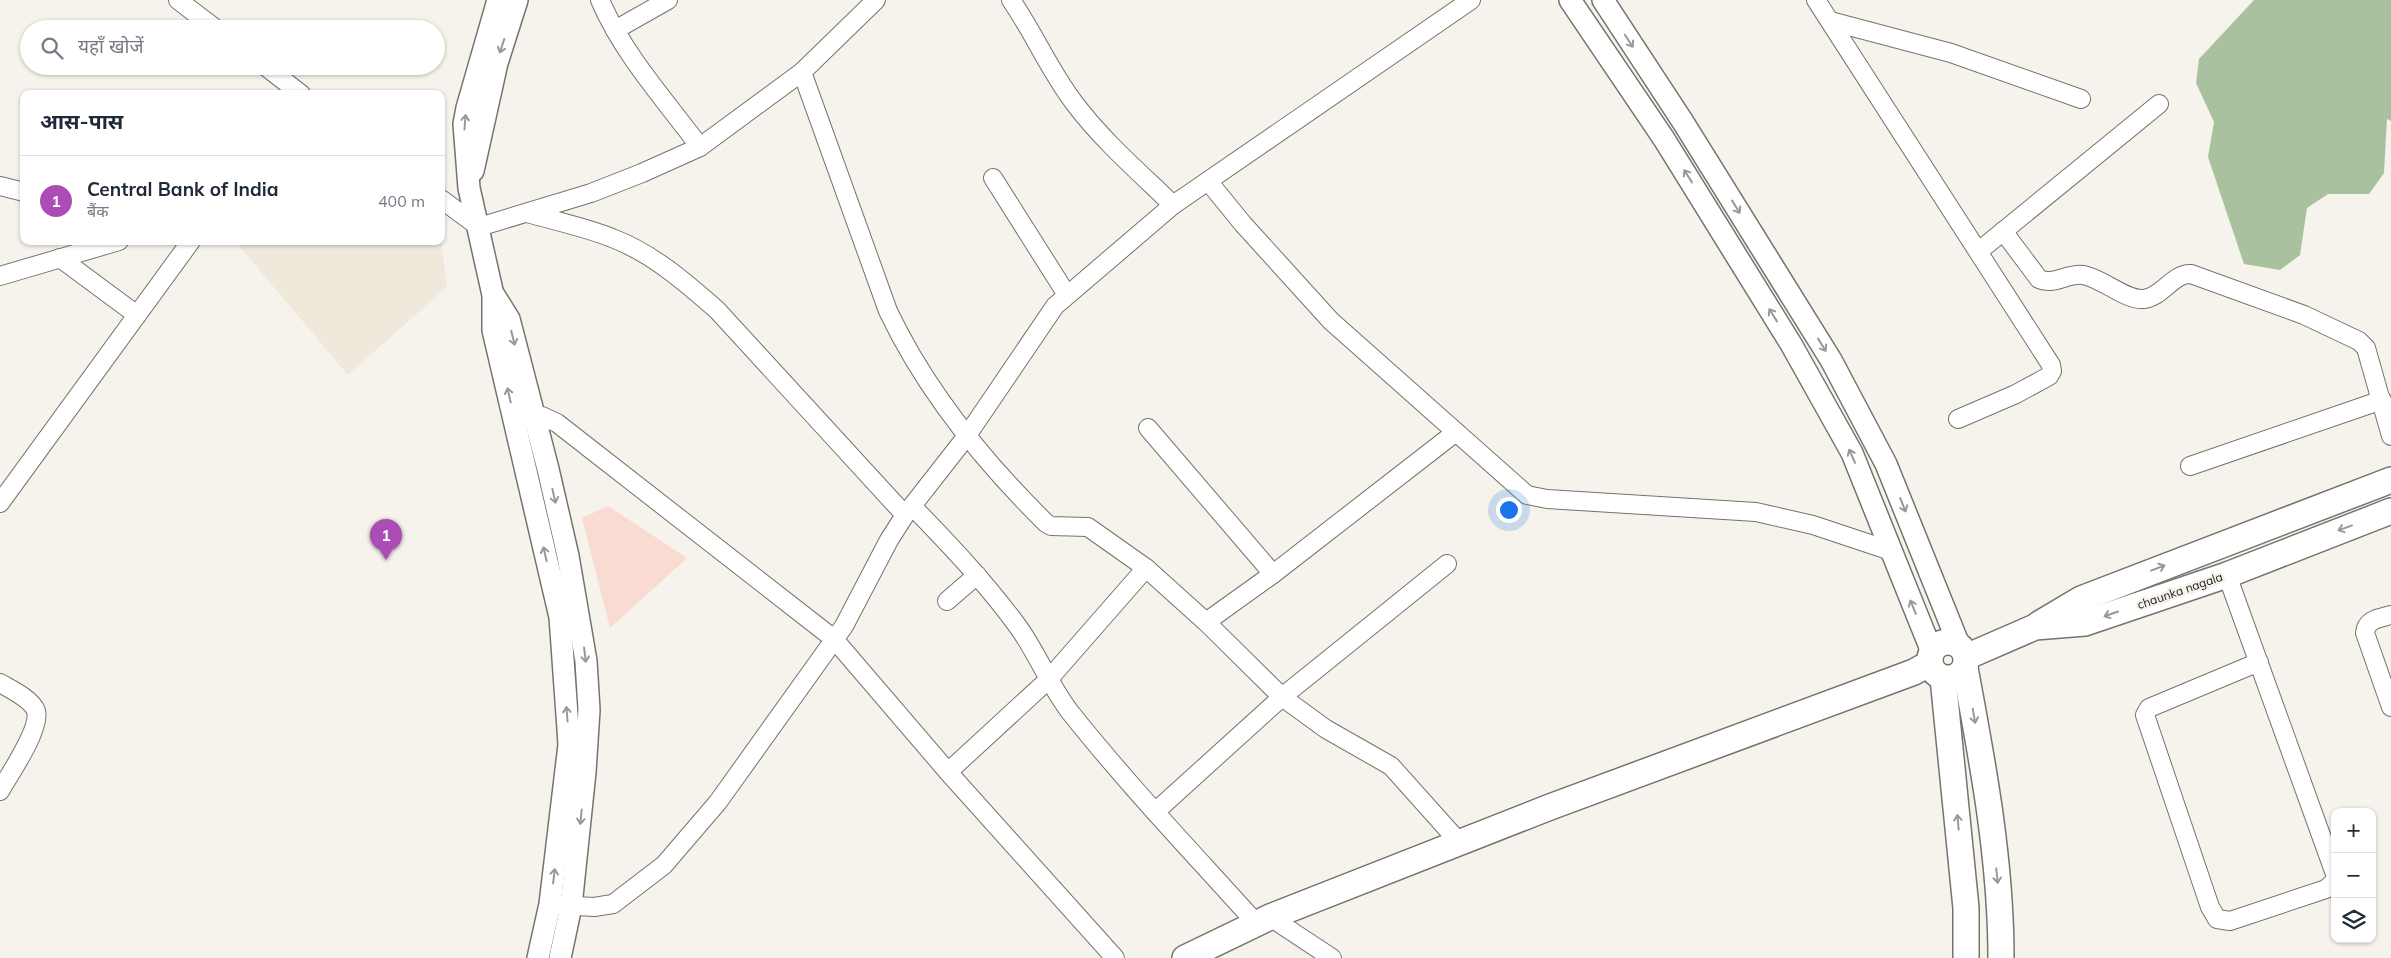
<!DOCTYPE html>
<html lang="hi">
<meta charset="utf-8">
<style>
:root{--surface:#fff;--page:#f6f6f7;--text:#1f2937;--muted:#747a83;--line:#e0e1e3;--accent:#ac4db6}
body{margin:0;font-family:Mulish,"Noto Sans Devanagari",sans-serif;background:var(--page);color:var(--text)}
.controls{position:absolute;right:15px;bottom:15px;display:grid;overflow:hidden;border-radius:10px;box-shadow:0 1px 4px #0004}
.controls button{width:45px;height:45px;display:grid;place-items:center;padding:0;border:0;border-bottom:1px solid var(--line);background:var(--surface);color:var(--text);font:25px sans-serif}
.you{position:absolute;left:1508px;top:509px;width:18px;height:18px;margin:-12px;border:4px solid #fff;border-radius:50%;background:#1a73e8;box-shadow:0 0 0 8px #1a73e833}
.badge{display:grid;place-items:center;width:32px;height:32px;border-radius:50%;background:var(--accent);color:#fff;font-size:16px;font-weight:700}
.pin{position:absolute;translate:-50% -41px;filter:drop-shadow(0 1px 2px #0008)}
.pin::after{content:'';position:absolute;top:26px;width:18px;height:15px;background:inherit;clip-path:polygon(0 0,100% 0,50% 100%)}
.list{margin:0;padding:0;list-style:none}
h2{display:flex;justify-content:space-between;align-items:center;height:65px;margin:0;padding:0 20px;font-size:21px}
h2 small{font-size:16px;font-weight:400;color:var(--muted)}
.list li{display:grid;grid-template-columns:32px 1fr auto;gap:15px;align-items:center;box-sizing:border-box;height:90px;padding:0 20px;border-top:1px solid var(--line)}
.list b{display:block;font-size:19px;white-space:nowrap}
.list p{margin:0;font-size:16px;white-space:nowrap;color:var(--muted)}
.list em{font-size:16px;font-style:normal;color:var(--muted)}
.icon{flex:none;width:28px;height:28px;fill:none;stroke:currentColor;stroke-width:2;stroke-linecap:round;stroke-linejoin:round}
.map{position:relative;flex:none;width:2391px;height:958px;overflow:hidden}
.search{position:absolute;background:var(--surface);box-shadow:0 1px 4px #0004;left:20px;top:20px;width:425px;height:55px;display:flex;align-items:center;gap:12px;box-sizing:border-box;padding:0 18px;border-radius:28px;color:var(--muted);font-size:19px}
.panel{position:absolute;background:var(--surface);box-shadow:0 1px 4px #0004;left:20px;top:90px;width:425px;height:155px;border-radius:10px}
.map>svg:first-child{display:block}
.built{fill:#efe8db}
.green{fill:#fadbd2}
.water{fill:#a9c19e}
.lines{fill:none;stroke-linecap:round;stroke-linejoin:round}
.minor-casing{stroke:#76736d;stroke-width:20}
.tertiary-casing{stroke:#76736d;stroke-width:24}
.secondary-casing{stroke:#76736d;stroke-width:28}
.minor{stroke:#fff;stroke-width:18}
.tertiary{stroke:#fff;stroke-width:21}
.secondary{stroke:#fff;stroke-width:25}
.oneway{stroke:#989896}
.labels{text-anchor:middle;stroke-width:5;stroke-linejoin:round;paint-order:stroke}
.street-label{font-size:12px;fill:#1a1916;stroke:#f6f3ec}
</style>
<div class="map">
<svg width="2391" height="958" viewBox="0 0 2391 958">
<rect width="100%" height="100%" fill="#f6f3ec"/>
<polygon class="built" points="235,241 441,241 447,287 348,375"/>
<polygon class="green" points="608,506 687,558 610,628 582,518"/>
<polygon class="water" points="2254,0 2391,0 2391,121 2387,119 2384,173 2369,194 2328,194 2307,208 2300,255 2280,270 2244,264 2208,157 2214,122 2196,83 2199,59"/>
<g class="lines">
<defs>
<g id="minor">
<polyline points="178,0 216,29"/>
<path d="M600,0C623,54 665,100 700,147"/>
<path d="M1011,0C1034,33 1050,72 1075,104C1103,141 1139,172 1173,205"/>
<polyline points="1816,0 2051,365 2052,371 2049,376 2016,394 1958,419"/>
<polyline points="1830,21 1951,53 2081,99"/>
<polyline points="615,30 668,0"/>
<polyline points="265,66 301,94"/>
<path d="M802,72L888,311C926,391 983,461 1046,523L1051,526L1088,527L1146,568L1206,622L1282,697L1326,729L1391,766L1459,842"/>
<polyline points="993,178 1067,295"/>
<polyline points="1208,181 1243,224 1331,321 1527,495 1547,499 1756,512 1813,525 1891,551"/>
<polyline points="0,186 24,192"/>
<polyline points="441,199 479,227 591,193 642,173 700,147 802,72 876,0"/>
<path d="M527,213C555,221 585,227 612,238C652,253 685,282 717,310L905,515"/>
<path d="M2003,231L2039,279C2053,286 2067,273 2083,275C2102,278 2126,301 2144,299C2162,297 2173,273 2191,274L2304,315L2359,341L2366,348L2391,436"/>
<polyline points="1979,251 2159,104"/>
<polyline points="60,258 137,315"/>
<polyline points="0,276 119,241"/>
<polyline points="524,417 542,416 557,423 834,639 948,772 1115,958"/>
<polyline points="1148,428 1273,574 1456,432"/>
<polyline points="2190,466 2382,400"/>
<polyline points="0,503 191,241"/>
<path d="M912,506C950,545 987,584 1019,628C1038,655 1050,686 1070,712C1128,785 1193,853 1255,922"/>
<polyline points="2227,575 2335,874"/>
<polyline points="947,601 977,575"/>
<path d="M2391,615C2380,618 2366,619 2365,633L2391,707"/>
<polyline points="1206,622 1273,574"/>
<polyline points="2259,662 2149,708 2145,715 2210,907 2217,919 2230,921 2326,889 2335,881"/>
<path d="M0,683C10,689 32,699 36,711C41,729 9,775 0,791"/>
<polyline points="948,772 1048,680 1146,568"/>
<polyline points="1155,812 1282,697 1447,564"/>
<polyline points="559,905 594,907 613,904 664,865 718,802 844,626 889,540 905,515 966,437 1055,306 1173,205 1471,0"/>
<polyline points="1270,917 1332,958"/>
</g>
<g id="tertiary">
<polyline points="498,0 467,108 464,124 469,188 493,295 493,330 560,617 568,729 569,745 550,904 538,958"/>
<polyline points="1570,0 1664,139 1791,344 1852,453 1932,652"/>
<polyline points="1603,0 1683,122 1831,360 1886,464 1959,645"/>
<polyline points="473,171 497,63 517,0"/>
<polyline points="494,295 509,319 548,469 568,556 586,661 589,710 585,772 571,906 560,958"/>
</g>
<g id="secondary">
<polyline points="2039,624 2081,599 2391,480"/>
<circle cx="1948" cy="660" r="18"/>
<polyline points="1966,657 2035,627 2085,623 2227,575 2391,511"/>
<path d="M1965,668C1983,764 2001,860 2001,958"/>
<polyline points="1943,678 1966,908 1966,958"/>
<polyline points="1185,958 1270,917 1550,807 1914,672 1930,663"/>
</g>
</defs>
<use href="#minor" class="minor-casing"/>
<use href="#tertiary" class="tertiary-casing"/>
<use href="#secondary" class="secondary-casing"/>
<use href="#minor" class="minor"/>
<use href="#tertiary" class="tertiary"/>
<use href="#secondary" class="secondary"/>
</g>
<defs><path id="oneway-shaft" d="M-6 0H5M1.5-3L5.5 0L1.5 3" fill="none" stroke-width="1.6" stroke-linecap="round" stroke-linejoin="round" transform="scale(1.25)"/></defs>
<g class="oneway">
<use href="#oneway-shaft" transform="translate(1629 41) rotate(57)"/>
<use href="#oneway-shaft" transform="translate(502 46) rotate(108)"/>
<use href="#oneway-shaft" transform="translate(465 122) rotate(-86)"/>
<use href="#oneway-shaft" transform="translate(1688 176) rotate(-122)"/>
<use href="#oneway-shaft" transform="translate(1736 207) rotate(58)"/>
<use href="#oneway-shaft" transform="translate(1773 315) rotate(-122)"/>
<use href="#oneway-shaft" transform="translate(513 338) rotate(76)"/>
<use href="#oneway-shaft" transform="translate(1822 345) rotate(58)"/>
<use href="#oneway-shaft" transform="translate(509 395) rotate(-103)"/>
<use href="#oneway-shaft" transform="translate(1852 456) rotate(-114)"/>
<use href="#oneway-shaft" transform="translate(554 496) rotate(77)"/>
<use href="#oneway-shaft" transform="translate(1903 505) rotate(68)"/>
<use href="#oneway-shaft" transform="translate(2345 528) rotate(160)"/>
<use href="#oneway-shaft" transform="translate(545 554) rotate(-103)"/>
<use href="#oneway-shaft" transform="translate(2158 568) rotate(-21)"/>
<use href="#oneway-shaft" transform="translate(1913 607) rotate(-112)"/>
<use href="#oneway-shaft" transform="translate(2111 614) rotate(161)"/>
<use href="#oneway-shaft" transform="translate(585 655) rotate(83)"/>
<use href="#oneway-shaft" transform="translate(567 714) rotate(-94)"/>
<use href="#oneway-shaft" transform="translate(1974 716) rotate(80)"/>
<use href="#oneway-shaft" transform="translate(581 817) rotate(95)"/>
<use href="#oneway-shaft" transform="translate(1958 822) rotate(-95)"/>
<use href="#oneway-shaft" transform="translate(554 876) rotate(-83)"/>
<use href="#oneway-shaft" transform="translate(1997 876) rotate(84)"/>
</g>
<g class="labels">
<g class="street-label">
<text transform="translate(2180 591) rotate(-19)" y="4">chaunka nagala</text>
</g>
</g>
</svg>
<div class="controls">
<button>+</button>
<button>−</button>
<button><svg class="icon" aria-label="layers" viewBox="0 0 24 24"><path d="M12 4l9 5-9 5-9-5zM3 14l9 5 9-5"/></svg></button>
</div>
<div class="you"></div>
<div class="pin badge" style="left:386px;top:560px">1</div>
<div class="search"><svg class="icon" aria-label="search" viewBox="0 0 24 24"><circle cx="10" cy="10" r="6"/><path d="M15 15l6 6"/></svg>यहाँ खोजें</div>
<section class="panel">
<h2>आस-पास<small></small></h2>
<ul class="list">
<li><span class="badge">1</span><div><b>Central Bank of India</b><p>बैंक</p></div><em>400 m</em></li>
</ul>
</section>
</div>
